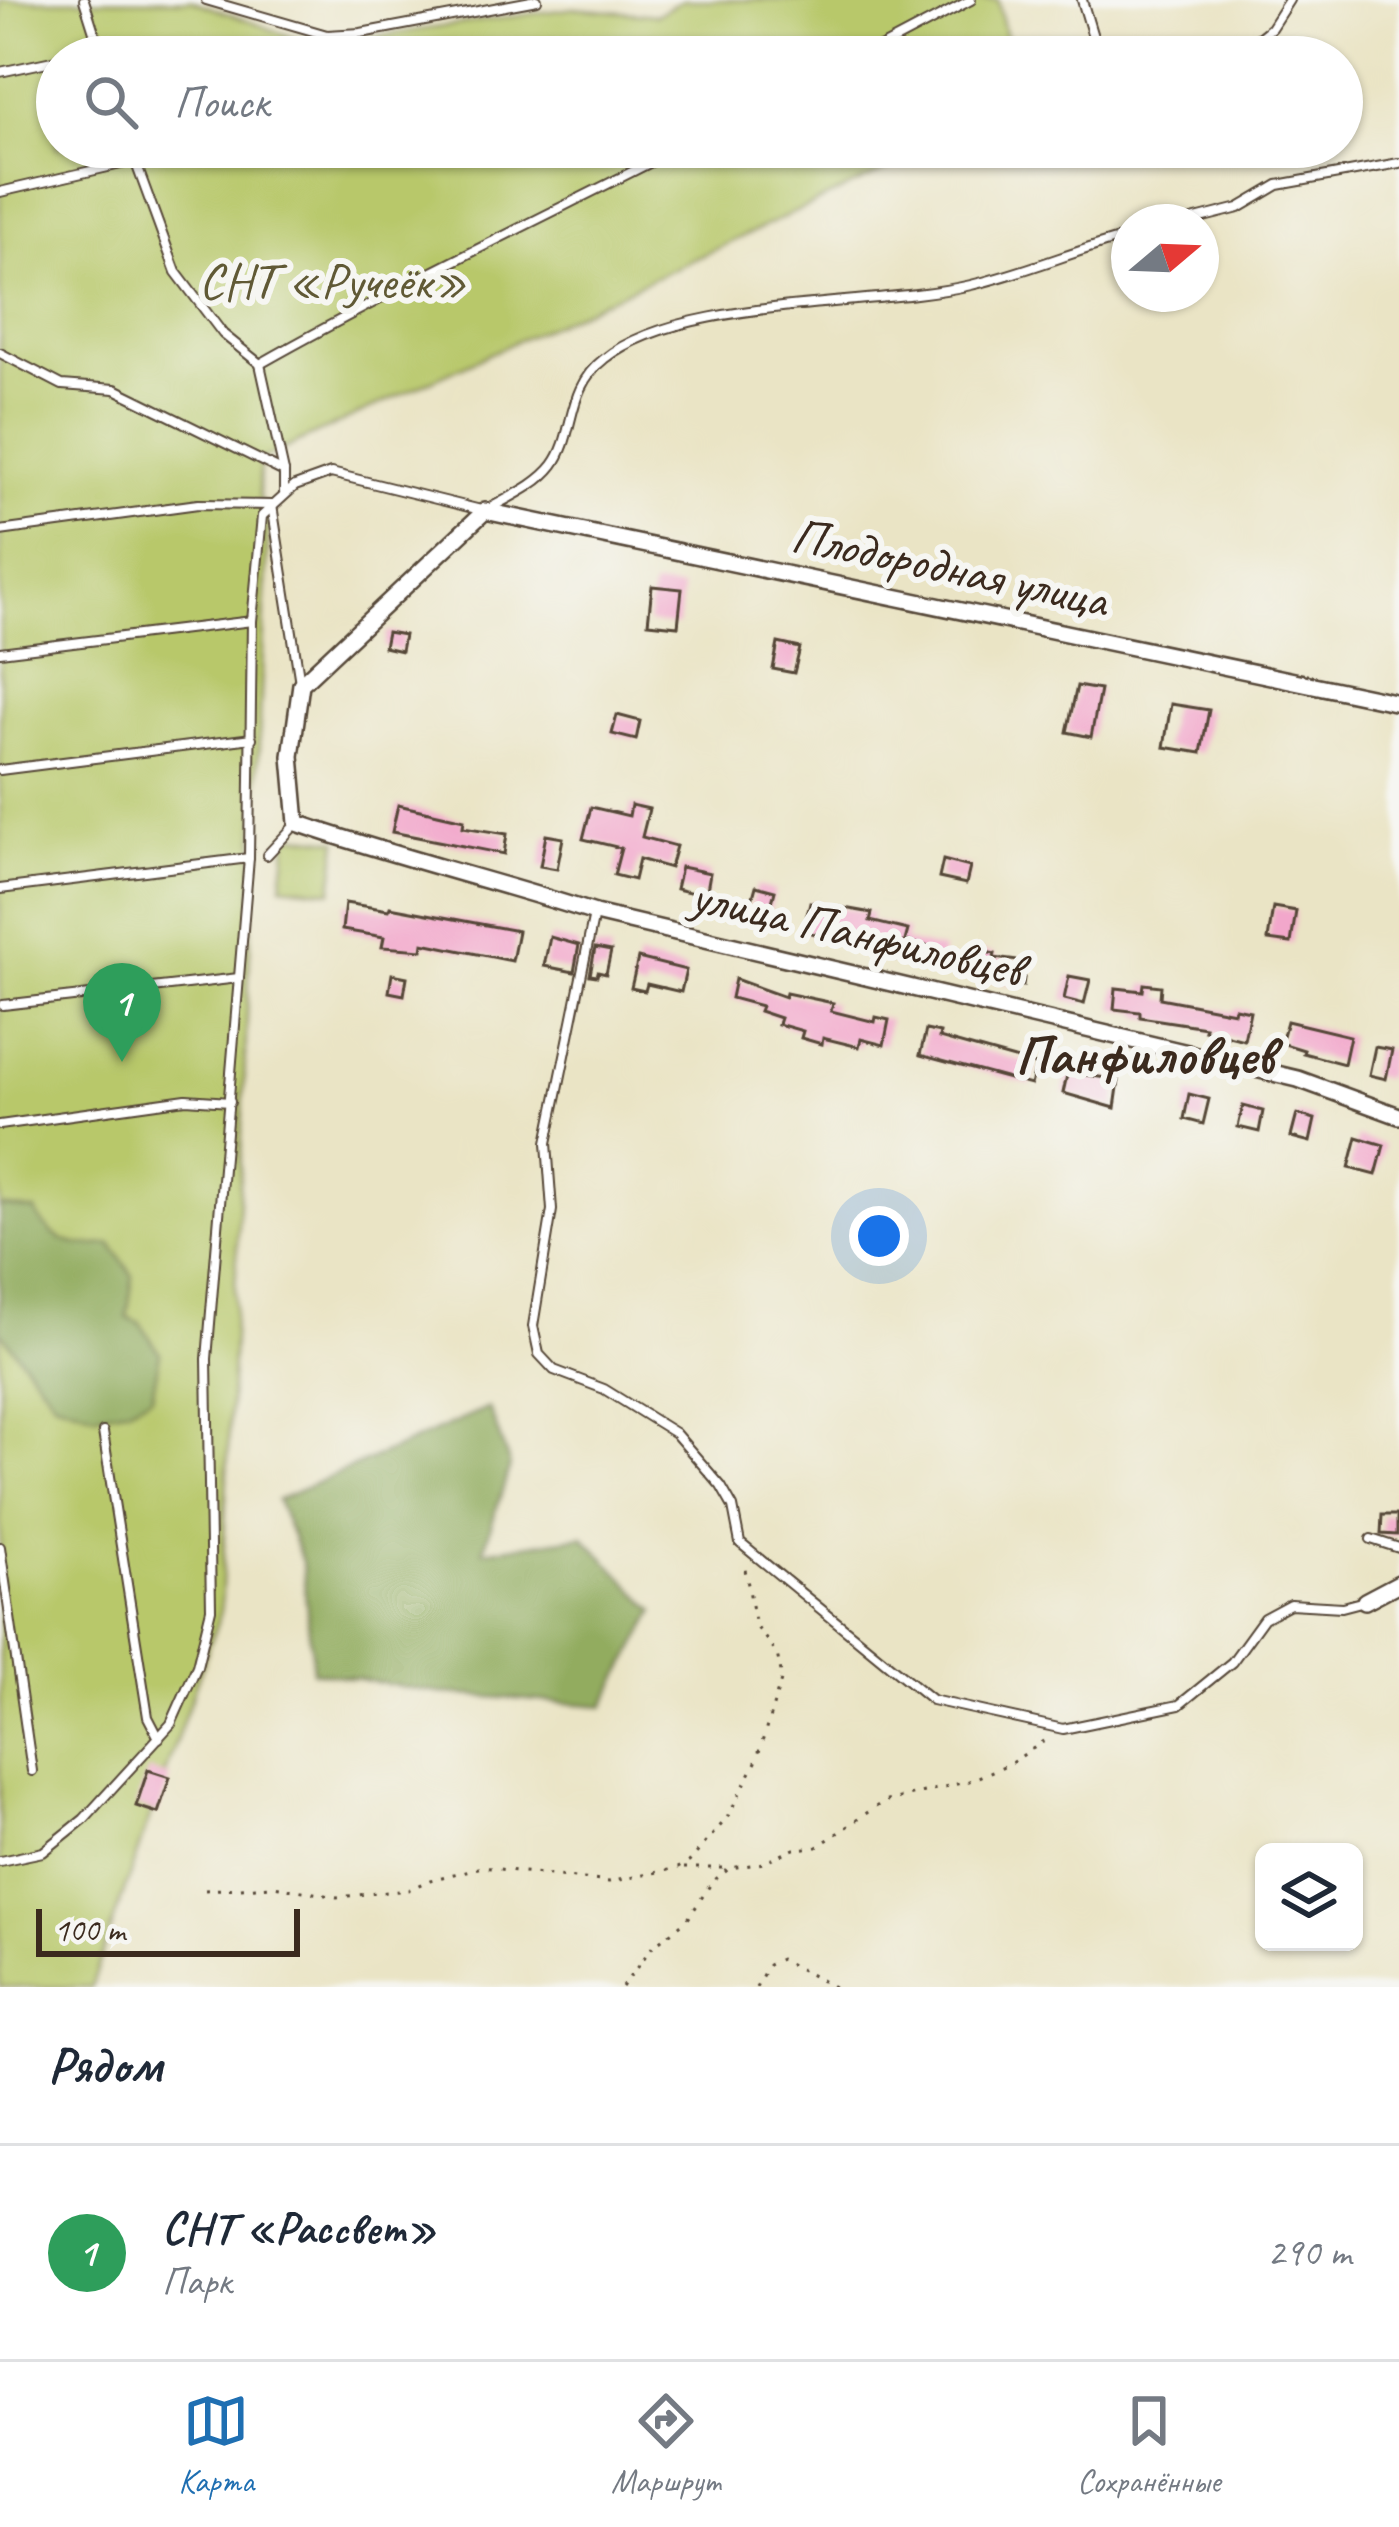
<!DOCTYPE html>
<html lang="ru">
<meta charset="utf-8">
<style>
:root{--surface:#fff;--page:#f2f2f3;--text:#1f2937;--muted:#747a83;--line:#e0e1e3;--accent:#1f6fb2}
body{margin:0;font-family:Caveat,sans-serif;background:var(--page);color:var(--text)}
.controls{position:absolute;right:36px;bottom:36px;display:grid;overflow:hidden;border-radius:18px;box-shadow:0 3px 9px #0004}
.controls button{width:108px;height:108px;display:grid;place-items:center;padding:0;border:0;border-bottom:3px solid var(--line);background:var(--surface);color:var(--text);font:60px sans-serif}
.compass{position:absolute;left:1111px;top:204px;width:108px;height:108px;border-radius:50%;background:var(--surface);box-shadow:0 3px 9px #0004;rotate:71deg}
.scale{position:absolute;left:36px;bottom:30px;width:264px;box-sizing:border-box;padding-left:12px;border:6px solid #3b2a1e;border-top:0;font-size:33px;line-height:42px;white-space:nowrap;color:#3b2a1e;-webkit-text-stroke:9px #f6f6f2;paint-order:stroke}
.you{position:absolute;left:879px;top:1236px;width:42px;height:42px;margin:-30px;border:9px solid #fff;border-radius:50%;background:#1a73e8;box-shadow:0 0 0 18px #1a73e833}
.badge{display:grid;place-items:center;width:78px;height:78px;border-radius:50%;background:var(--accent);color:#fff;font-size:39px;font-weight:700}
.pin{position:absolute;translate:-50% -99px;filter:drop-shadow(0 3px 6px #0008)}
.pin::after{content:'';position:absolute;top:63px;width:42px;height:36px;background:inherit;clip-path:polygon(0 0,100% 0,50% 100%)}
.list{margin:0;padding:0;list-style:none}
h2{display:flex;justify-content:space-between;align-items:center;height:156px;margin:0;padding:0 48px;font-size:51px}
h2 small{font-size:39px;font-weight:400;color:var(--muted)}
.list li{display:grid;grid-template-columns:78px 1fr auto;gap:36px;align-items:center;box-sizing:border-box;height:216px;padding:0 48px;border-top:3px solid var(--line)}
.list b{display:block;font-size:45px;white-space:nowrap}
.list p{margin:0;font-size:39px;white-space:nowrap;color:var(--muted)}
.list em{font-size:39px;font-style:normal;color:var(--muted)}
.icon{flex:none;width:66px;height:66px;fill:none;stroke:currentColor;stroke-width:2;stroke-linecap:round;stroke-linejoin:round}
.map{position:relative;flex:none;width:1399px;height:1987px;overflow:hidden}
.search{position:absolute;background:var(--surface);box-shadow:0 3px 9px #0004;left:36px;right:36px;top:36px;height:132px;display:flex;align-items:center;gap:30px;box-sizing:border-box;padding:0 42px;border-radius:66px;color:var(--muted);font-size:45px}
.sheet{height:372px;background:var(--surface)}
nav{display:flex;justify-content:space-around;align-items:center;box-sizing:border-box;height:168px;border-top:3px solid var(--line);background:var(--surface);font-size:33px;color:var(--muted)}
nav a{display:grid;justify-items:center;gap:6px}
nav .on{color:var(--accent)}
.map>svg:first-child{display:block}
.green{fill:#b8c86b;stroke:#7a7944;stroke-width:3}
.forest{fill:#92ac5f;stroke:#666b3e;stroke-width:3}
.building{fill:#f2a7cb}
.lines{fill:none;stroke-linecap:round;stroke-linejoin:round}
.service-casing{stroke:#554637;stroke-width:12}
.minor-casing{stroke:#554637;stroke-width:20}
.path{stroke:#554637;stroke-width:3;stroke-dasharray:3 9;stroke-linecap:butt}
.service{stroke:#fff;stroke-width:8}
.minor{stroke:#fff;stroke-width:15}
.labels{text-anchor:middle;stroke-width:12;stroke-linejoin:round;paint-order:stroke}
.park-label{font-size:51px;fill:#605935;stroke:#f6f6f2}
.street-label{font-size:51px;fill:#3b2a1e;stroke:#f6f6f2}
.neighbourhood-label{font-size:54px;font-weight:bold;fill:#3b2a1e;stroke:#f6f6f2}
</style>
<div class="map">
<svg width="1399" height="1987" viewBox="0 0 1399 1987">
<rect width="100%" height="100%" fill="#f6f6f2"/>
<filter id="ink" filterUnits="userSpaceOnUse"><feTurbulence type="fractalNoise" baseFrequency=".00833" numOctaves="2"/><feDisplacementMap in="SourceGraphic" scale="24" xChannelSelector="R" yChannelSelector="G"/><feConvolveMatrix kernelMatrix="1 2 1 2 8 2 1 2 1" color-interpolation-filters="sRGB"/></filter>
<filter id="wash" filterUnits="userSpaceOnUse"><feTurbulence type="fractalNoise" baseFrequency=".004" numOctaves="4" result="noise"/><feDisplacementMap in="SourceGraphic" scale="48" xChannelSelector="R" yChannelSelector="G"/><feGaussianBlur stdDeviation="2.7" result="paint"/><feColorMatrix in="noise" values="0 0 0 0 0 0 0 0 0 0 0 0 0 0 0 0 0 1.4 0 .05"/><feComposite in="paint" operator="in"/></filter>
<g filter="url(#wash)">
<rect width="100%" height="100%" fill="#eae4c5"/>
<g class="green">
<polygon points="0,0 191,0 314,45 574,8 656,15 683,0 998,0 1010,57 57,57 57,147 936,147 260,460 259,497 269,513 221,1611 91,1987 0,1987"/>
<polygon points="288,835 338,840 332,891 282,885"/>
</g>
<g class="forest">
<path d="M0,1206L35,1211C53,1244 75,1248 111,1244L133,1276L127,1317L140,1323L160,1353L152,1396L128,1408L95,1414L54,1401L0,1331Z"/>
<polygon points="489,1408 510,1466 483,1551 583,1536 655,1611 604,1706 439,1693 313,1671 302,1561 277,1500"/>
</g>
<g id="blocks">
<g class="building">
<polygon points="652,586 682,589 678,626 648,623"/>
<polygon points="387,632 404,635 401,651 384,647"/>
<polygon points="778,643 800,648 794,673 773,669"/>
<polygon points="1077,686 1100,690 1091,737 1067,732"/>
<polygon points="1171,704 1209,710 1201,753 1164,747"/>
<polygon points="617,715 640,721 636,740 612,734"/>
<polygon points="398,805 464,820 463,827 507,834 504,854 392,832"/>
<polygon points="631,805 649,809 642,837 676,846 670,868 639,859 634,880 614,875 621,848 583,839 591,807 629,816"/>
<polygon points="546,835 563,838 557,869 540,866"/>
<polygon points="943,860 970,867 966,884 939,878"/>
<polygon points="681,867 710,873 706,896 676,889"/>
<polygon points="756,886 775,891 767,921 748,915"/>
<polygon points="810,902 872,913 870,921 908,930 905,941 943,950 939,970 879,956 882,943 825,929 823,936 803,931"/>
<polygon points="345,903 389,910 390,907 518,931 512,961 423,943 422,950 382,947 384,937 342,930"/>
<polygon points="1273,907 1296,911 1291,943 1268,940"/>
<polygon points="550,937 579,945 574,972 544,966"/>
<polygon points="595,948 611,951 606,974 598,972 597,976 590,975"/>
<polygon points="980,951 995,954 994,958 1026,962 1023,986 976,977"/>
<polygon points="638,958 686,970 681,992 647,984 645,991 631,988"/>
<polygon points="392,974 407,977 404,995 389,992"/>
<polygon points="1069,976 1090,980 1084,1004 1064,999"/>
<polygon points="735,979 785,997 786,993 833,1003 831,1011 875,1022 876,1017 889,1020 884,1045 861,1039 859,1047 823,1038 822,1044 801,1038 803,1031 778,1024 780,1018 759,1011 761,1006 731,998"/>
<polygon points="1144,984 1161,986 1160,998 1234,1012 1235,1008 1250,1011 1244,1040 1204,1030 1205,1027 1140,1017 1140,1012 1114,1009 1116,988 1143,991"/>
<polygon points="1287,1021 1350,1036 1344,1064 1303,1053 1304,1050 1281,1043"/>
<polygon points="926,1030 940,1033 939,1038 1036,1065 1031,1085 920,1055"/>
<polygon points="1375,1047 1392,1050 1386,1079 1369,1075"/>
<polygon points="1069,1066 1087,1070 1086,1075 1119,1080 1115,1108 1063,1093"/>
<polygon points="1189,1094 1209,1099 1203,1124 1184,1119"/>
<polygon points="1243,1106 1263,1111 1259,1132 1238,1127"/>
<polygon points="1297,1114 1315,1119 1310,1142 1291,1137"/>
<polygon points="1357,1137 1384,1145 1376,1175 1349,1168"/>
<polygon points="1382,1515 1397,1515 1397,1535 1381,1534"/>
<polygon points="148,1770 170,1777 158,1813 136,1806"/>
</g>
</g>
</g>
<g filter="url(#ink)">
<use href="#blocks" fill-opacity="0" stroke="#554637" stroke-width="3"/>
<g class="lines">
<defs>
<g id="service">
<polyline points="84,0 102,57"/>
<polyline points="206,0 327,35 361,33 537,0"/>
<polyline points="1082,0 1099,57"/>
<polyline points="70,57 100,50"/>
<polyline points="324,57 334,52 327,35"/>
<polyline points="863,57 971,0"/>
<polyline points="1235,57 1271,28 1289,0"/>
<polyline points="0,72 57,60"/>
<path d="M130,147L176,272L223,334L260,364C398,286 540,219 681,147"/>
<polyline points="0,192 134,161 160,147"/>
<polyline points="1184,222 1239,208 1278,185 1399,163"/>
<polyline points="0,353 62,385 115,389 284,472"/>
<polyline points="260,364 284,472 284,492"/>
<polyline points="0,531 198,504 272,505 300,683"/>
<polyline points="0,652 252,621"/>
<polyline points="0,770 252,738"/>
<polyline points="267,855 296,824"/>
<polyline points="0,889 249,858"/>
<polyline points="594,914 547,1143 552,1210 533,1326 539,1354 554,1370 604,1389 675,1433 721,1486 733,1507 740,1543 932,1700 1063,1729 1179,1705 1232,1662 1264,1618 1290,1604 1342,1607 1365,1601"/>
<polyline points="3,1005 239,978"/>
<polyline points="0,1125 186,1099 230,1102"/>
<polyline points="103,1432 148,1717 159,1738"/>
<polyline points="1371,1539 1399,1548"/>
<polyline points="0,1547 32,1771"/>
<path d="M0,1861L43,1852L84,1819L171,1724L197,1666L211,1609L207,1359L249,858L252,621L262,516L295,486L331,473L485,511C507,498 537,486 553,465C576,434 565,389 604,359C679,297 873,308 971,285C1024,273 1076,250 1129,236"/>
</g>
<g id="minor">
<path d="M1399,703L485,511L301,684L291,756L297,823C395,857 496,881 595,913L1298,1079L1399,1116"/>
<polyline points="1365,1601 1399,1583"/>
</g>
</defs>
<use href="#service" class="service-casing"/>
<use href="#minor" class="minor-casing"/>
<g class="path">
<polyline points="684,1868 728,1868"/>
<polyline points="205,1890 274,1886 337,1897 408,1890 430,1880 482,1867 609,1882 678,1868 689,1862 727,1818 756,1762 782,1677 777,1654 756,1626 744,1564"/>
<polyline points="622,1987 653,1946 688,1919 712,1882 730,1868 764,1863 794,1849 817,1847 883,1802 969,1781 1011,1763 1046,1740"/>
<polyline points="756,1987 768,1965 780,1959 834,1987"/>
</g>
<use href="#service" class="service"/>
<use href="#minor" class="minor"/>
</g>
</g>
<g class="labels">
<g class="park-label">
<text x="333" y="298">СНТ «Ручеёк»</text>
</g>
<g class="street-label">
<text transform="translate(950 566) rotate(12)" y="18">Плодородная улица</text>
<text transform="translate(857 931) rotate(13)" y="18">улица Панфиловцев</text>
</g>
<g class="neighbourhood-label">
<text x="1145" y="1073">Панфиловцев</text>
</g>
</g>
</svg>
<div class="controls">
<button><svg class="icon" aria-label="layers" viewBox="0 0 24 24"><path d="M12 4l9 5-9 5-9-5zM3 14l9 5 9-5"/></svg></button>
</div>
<svg class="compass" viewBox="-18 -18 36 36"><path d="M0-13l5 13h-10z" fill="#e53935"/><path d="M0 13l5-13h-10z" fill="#747a83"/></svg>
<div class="scale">100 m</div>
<div class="you"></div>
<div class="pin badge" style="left:122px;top:1062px;background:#2e9e5b">1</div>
<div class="search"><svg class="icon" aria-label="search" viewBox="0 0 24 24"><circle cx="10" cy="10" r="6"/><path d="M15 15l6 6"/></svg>Поиск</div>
</div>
<section class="sheet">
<h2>Рядом<small></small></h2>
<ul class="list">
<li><span class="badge" style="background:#2e9e5b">1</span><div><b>СНТ «Рассвет»</b><p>Парк</p></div><em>290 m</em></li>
</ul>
</section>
<nav>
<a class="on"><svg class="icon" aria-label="map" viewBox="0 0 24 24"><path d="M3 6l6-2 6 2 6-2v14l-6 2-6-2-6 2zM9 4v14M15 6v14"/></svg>Карта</a>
<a><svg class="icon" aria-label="directions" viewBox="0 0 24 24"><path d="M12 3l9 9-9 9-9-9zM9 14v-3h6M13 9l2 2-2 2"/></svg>Маршрут</a>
<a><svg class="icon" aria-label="saved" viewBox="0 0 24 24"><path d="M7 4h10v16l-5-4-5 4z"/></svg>Сохранённые</a>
</nav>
